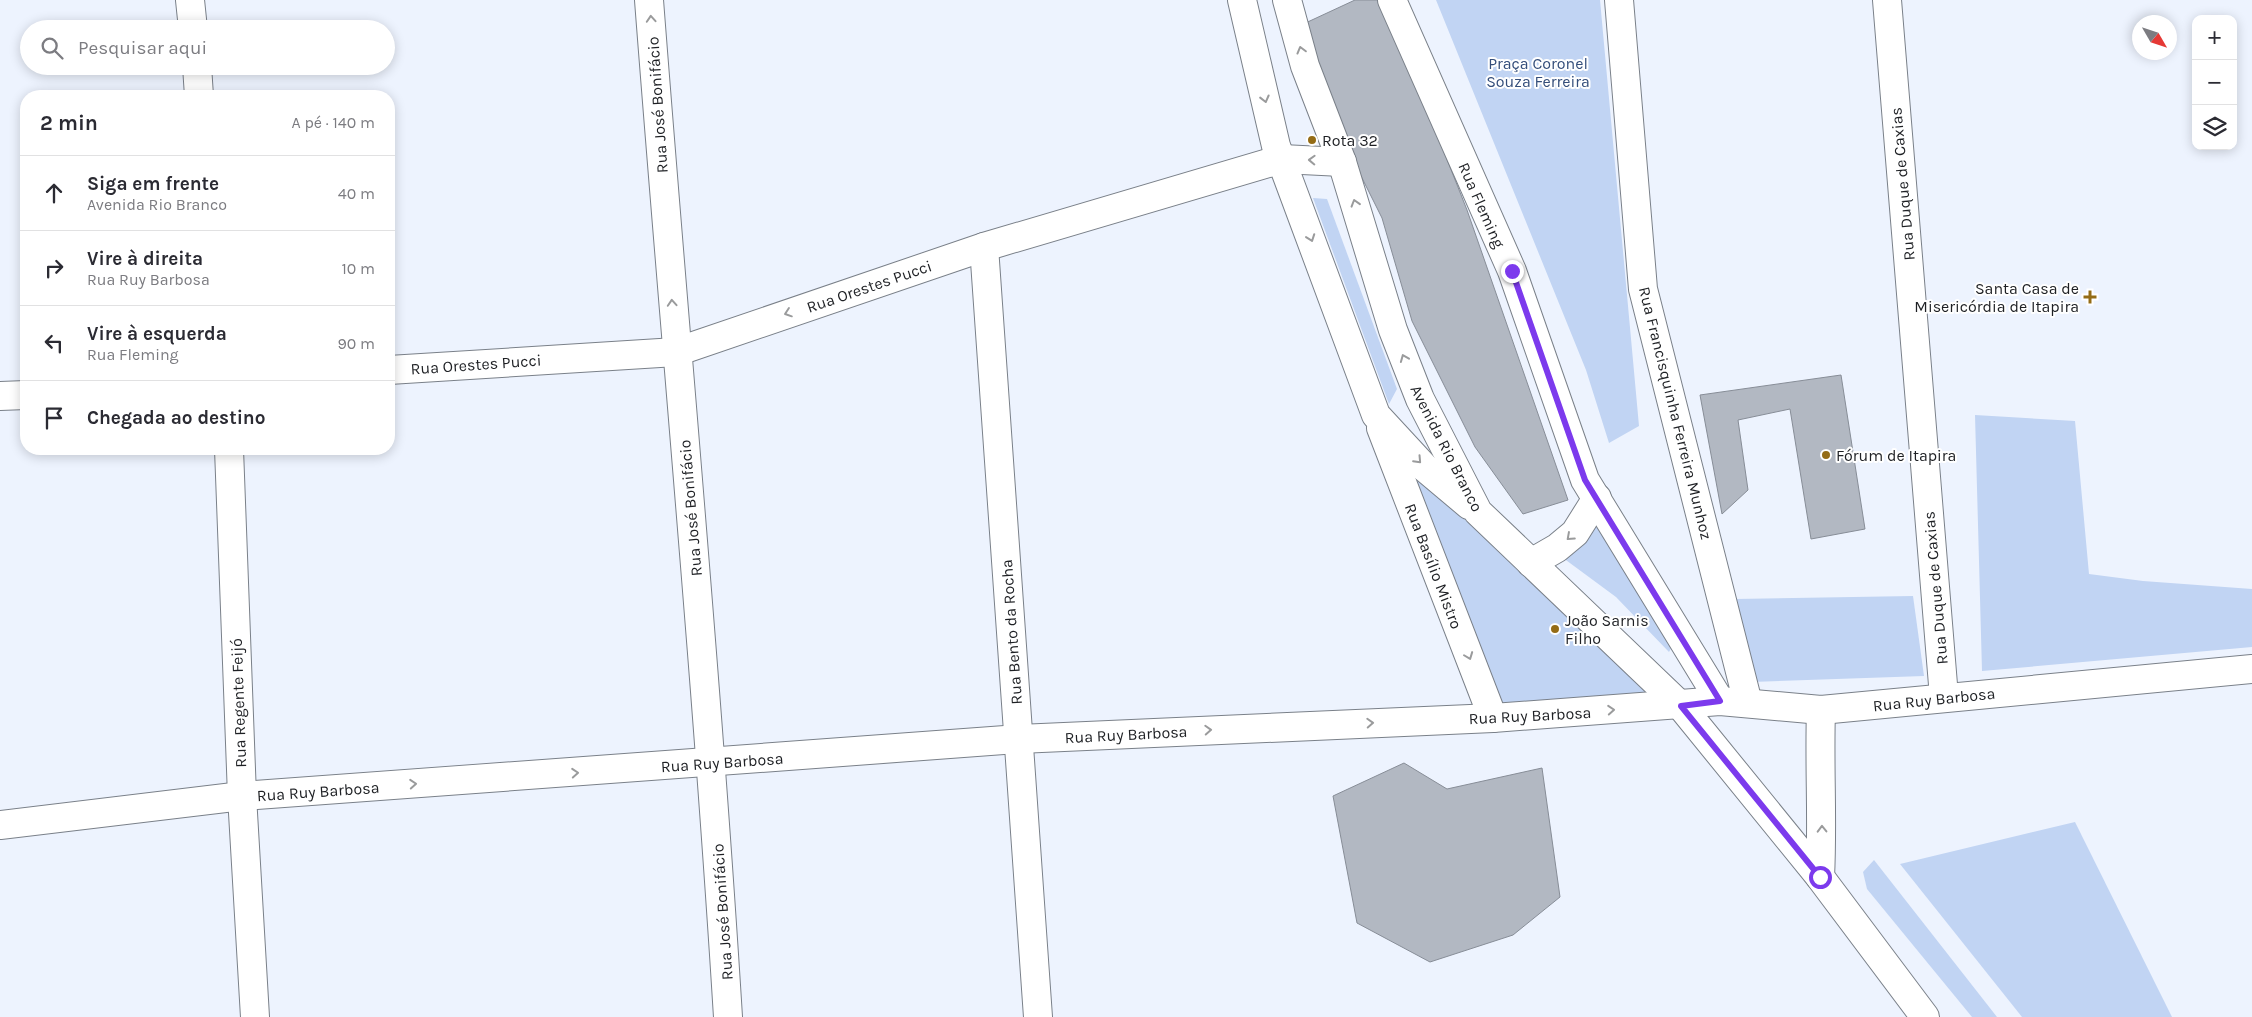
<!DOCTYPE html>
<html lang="pt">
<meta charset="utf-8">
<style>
:root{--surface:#fff;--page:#f7f7f7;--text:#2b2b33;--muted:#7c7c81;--line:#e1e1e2}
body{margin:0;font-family:Karla,sans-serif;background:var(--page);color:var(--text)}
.controls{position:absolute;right:15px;top:15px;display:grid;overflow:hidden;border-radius:10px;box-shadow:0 2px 12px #0003}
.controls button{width:45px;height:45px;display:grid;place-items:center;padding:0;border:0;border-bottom:1px solid var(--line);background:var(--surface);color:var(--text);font:25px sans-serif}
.compass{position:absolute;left:2132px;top:15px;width:45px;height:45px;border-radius:50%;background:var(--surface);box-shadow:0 2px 12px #0003;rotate:129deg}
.stop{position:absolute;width:15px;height:15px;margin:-11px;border:4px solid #7c3aed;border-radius:50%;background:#fff}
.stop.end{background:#7c3aed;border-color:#fff;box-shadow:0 1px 5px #0008}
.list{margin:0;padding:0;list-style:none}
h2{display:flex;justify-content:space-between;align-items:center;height:65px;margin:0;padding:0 20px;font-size:21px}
h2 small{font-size:16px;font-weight:400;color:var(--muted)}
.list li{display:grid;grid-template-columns:32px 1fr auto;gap:15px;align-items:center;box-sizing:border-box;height:75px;padding:0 20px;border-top:1px solid var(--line)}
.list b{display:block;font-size:19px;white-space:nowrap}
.list p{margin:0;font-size:16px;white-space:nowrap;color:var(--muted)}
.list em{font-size:16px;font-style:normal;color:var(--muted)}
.icon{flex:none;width:28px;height:28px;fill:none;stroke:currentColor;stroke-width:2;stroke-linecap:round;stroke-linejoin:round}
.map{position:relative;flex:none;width:2252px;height:1017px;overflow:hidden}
.search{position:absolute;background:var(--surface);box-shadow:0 2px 12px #0003;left:20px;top:20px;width:375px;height:55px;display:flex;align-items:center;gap:12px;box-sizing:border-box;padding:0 18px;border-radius:28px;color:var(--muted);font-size:19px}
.panel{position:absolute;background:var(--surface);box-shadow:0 2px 12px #0003;left:20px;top:90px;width:375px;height:365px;border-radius:20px}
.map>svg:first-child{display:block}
.green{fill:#c1d4f3}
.building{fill:#b2b8c2;stroke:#878d97}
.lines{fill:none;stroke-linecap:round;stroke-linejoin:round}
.street-casing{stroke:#7a8089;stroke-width:30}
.street{stroke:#fff;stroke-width:28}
.oneway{stroke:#9a9b9c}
.route{stroke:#7c3aed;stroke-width:6}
.poi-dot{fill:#946c16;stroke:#fff;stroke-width:2}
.labels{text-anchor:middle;stroke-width:4;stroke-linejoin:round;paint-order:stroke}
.park-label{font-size:16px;fill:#344e7b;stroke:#fff}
.street-label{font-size:16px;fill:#1e2024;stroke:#fff}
.poi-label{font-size:16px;fill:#1e2024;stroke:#fff;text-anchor:start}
</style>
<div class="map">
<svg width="2252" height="1017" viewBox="0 0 2252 1017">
<rect width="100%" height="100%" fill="#edf3fe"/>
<g class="green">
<polygon points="1436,0 1600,0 1639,426 1609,443 1586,370"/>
<polygon points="1313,198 1327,199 1397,389 1389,404"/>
<polygon points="1975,415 2075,421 2089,574 2143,581 2252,589 2252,647 1982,671"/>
<polygon points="1392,442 1665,698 1499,709"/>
<polygon points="1599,517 1676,639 1669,652 1616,597 1555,552"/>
<polygon points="1913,596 1924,676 1751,682 1735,599"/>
<polygon points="2075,822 2172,1017 2022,1017 1900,864"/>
<polygon points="1874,860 1997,1017 1972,1017 1867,889 1863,872"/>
</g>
<g class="building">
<polygon points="1355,0 1384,0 1467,210 1568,500 1523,514 1475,447 1412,321 1382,218 1331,116 1299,26"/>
<polygon points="1841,375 1865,529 1811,539 1790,409 1738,420 1748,490 1722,514 1700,395"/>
<polygon points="1404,763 1447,789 1542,768 1560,897 1513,935 1430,962 1357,923 1333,796"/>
</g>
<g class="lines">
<defs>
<g id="street">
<polyline points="190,0 193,29"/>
<path d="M649,0C675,339 707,678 728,1017"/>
<polyline points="1242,0 1276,146 1376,415 1425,468 1469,505"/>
<polyline points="1287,0 1305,66 1342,162 1393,330 1420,399 1478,512 1681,706 1820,877 1925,1017"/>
<polyline points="1392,0 1512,271 1585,480 1720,701"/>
<polyline points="1619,0 1643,289 1748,703"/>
<polyline points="1887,0 1944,697"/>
<polyline points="197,66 199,96"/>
<polyline points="984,247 1038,1017"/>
<polyline points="389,370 676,352 984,247 1282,159 1342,162"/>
<polyline points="0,396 26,395"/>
<polyline points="1381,428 1493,718"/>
<polyline points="229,449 242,796 255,1017"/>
<polyline points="1531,563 1557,548 1575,533 1597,498"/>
<polyline points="0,825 242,796 1019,739 1493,718 1720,701 1821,710 2252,669"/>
<path d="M1820,877C1823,821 1819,766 1821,710"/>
</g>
</defs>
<use href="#street" class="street-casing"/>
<use href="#street" class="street"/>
</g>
<defs><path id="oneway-chevron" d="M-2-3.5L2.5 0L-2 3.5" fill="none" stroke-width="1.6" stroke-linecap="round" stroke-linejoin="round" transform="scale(1.25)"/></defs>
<g class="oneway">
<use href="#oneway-chevron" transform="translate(651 19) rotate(-94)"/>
<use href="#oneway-chevron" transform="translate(1301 50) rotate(-105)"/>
<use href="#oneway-chevron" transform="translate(1265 99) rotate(76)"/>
<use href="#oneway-chevron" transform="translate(1312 160) rotate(-178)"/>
<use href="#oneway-chevron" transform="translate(1355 203) rotate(-107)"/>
<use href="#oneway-chevron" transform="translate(1311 238) rotate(70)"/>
<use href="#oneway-chevron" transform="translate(672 303) rotate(-94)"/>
<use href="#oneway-chevron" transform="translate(788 313) rotate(161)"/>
<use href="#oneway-chevron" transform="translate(1404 358) rotate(-112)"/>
<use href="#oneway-chevron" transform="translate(1418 460) rotate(47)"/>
<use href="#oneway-chevron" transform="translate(1570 537) rotate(138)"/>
<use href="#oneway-chevron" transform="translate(1469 656) rotate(69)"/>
<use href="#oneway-chevron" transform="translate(1611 710) rotate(-4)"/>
<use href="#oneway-chevron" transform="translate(1370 723) rotate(-3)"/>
<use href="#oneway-chevron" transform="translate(1208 730) rotate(-3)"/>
<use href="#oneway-chevron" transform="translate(575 773) rotate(-4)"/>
<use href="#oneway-chevron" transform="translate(413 784) rotate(-4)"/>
<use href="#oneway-chevron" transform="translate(1822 829) rotate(-91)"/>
</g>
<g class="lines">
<polyline class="route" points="1512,271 1585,480 1720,701 1681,706 1820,877"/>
</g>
<g class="poi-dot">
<circle cx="1312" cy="140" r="5"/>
<path d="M2087.5 289.5h5v5h5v5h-5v5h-5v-5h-5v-5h5z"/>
<circle cx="1826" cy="455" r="5"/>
<circle cx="1555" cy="629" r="5"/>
</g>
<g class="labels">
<g class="park-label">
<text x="1538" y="69">Praça Coronel<tspan x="1538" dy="18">Souza Ferreira</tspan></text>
</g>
<g class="street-label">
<text transform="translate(657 105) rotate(-94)" y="6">Rua José Bonifácio</text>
<text transform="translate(1902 184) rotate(-95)" y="6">Rua Duque de Caxias</text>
<text transform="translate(1482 205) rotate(66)" y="6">Rua Fleming</text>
<text transform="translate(869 286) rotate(-19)" y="6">Rua Orestes Pucci</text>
<text transform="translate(476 364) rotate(-4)" y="6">Rua Orestes Pucci</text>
<text transform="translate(1676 413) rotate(76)" y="6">Rua Francisquinha Ferreira Munhoz</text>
<text transform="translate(1447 448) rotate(63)" y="6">Avenida Rio Branco</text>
<text transform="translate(690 508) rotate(-95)" y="6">Rua José Bonifácio</text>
<text transform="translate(1434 566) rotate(69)" y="6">Rua Basílio Mistro</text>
<text transform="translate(1935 588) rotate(-95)" y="6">Rua Duque de Caxias</text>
<text transform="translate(1011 632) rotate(-94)" y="6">Rua Bento da Rocha</text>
<text transform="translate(1934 699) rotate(-6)" y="6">Rua Ruy Barbosa</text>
<text transform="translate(238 703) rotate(-92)" y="6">Rua Regente Feijó</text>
<text transform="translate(1530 715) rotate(-3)" y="6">Rua Ruy Barbosa</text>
<text transform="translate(1126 734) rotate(-3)" y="6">Rua Ruy Barbosa</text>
<text transform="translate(722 762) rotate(-4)" y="6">Rua Ruy Barbosa</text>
<text transform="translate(318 791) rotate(-4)" y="6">Rua Ruy Barbosa</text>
<text transform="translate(722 912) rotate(-94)" y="6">Rua José Bonifácio</text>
</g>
<g class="poi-label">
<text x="1322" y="146">Rota 32</text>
<text x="2079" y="294" text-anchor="end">Santa Casa de<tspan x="2079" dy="18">Misericórdia de Itapira</tspan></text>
<text x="1836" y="461">Fórum de Itapira</text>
<text x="1565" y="626">João Sarnis<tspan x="1565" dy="18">Filho</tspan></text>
</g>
</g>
</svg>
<div class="controls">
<button>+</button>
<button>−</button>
<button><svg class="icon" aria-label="layers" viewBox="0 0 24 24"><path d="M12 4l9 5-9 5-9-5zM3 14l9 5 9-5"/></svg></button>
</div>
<svg class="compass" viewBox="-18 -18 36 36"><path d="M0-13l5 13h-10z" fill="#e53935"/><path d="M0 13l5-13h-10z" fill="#7c7c81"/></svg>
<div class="stop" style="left:1820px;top:877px"></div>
<div class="stop end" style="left:1512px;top:271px"></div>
<div class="search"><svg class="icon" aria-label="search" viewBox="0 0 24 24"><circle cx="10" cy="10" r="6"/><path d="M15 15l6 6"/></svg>Pesquisar aqui</div>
<section class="panel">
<h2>2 min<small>A pé · 140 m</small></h2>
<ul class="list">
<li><svg class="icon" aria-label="ahead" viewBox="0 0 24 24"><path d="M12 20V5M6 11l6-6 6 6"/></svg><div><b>Siga em frente</b><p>Avenida Rio Branco</p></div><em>40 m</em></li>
<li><svg class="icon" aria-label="right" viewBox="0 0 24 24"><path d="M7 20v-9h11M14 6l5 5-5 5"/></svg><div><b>Vire à direita</b><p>Rua Ruy Barbosa</p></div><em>10 m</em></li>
<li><svg class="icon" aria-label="left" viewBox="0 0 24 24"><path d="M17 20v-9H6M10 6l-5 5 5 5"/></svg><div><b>Vire à esquerda</b><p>Rua Fleming</p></div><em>90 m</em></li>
<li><svg class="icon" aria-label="arrive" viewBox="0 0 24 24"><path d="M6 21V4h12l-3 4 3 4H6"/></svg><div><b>Chegada ao destino</b></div></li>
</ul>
</section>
</div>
